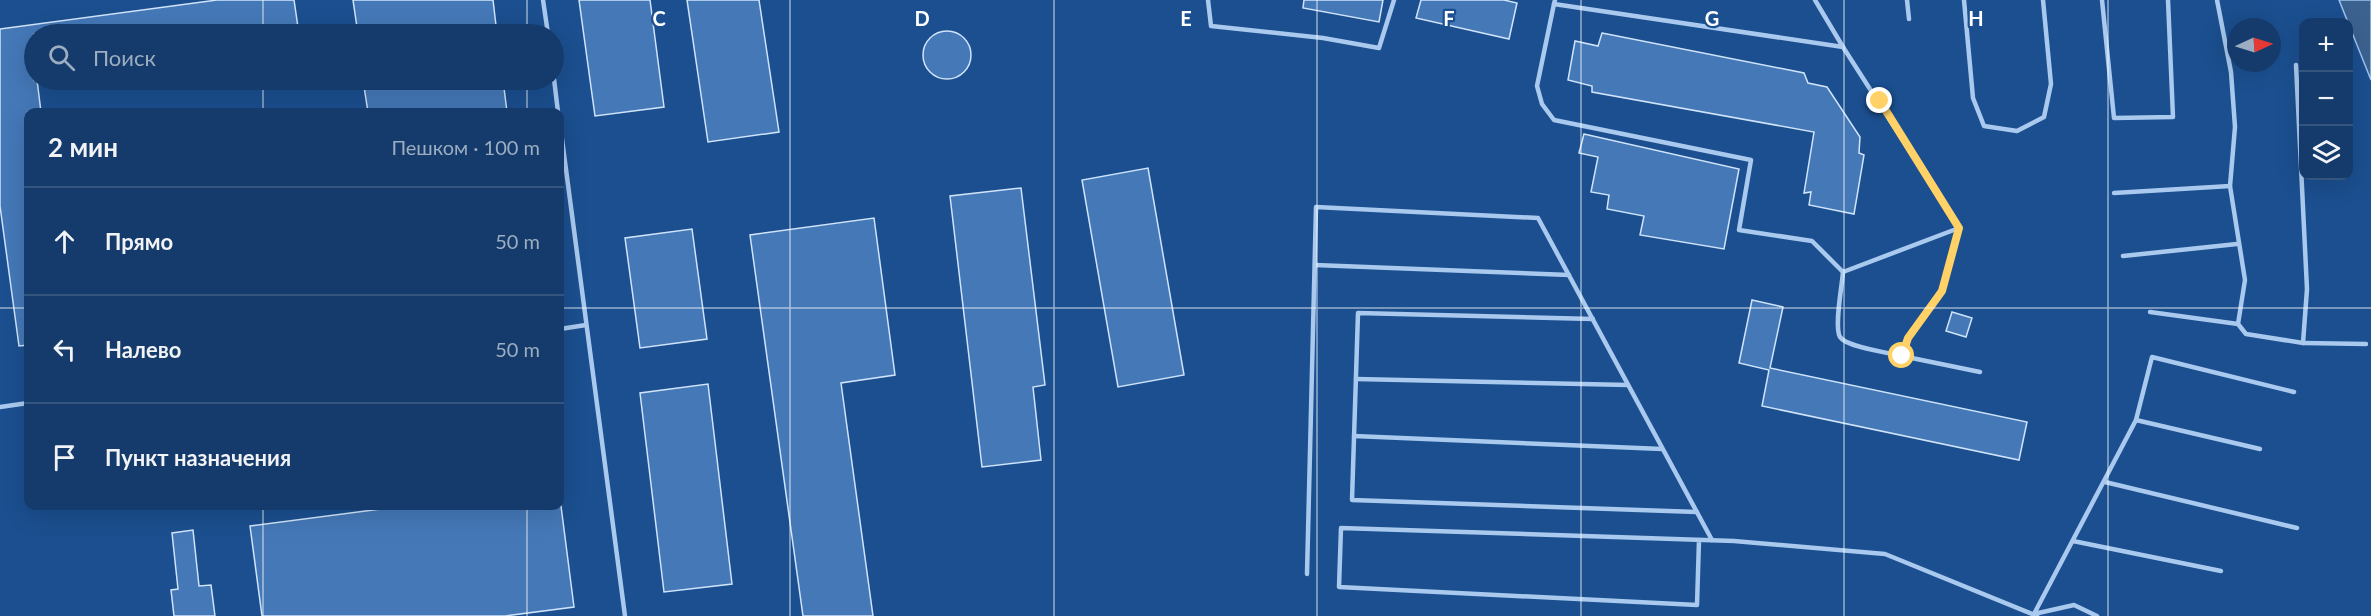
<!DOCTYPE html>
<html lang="ru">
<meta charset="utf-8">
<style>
:root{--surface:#143b6b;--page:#1d4271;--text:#f1f3f6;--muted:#9dadc1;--line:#33557e}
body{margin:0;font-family:Lato,sans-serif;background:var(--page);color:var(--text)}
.controls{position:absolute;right:18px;top:18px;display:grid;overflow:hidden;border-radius:12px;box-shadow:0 6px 24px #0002}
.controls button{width:54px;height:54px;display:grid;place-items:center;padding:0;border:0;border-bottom:2px solid var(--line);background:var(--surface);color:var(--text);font:30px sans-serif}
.compass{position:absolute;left:2227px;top:18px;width:54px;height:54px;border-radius:50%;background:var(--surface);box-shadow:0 6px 24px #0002;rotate:86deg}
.stop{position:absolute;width:18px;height:18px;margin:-14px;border:4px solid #ffd166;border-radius:50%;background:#fff}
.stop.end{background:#ffd166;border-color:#fff;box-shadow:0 2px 6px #0008}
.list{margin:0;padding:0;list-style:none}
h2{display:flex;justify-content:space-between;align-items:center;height:78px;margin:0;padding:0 24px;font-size:26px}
h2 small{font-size:20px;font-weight:400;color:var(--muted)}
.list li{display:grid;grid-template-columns:39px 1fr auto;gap:18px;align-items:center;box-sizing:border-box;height:108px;padding:0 24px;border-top:2px solid var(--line)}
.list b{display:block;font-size:22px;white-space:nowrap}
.list em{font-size:20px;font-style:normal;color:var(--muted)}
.icon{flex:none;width:33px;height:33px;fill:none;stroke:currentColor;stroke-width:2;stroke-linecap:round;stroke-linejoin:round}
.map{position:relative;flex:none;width:2371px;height:616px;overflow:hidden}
.search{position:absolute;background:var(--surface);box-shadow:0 6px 24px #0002;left:24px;top:24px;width:540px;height:66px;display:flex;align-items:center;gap:15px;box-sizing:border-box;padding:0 21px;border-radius:33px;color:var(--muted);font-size:22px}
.panel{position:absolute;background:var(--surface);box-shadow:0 6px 24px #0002;left:24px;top:108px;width:540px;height:402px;border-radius:12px}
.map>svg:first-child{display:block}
.water{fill:#3c6290;stroke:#9cc4f0;stroke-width:1.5}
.building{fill:#4478b7;stroke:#cfe3fa;stroke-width:1.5}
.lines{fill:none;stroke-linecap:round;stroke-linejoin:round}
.service{stroke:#a9c9ee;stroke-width:4.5}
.route{stroke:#ffd166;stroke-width:8}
.grid{fill:none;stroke:#fff;stroke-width:1.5;stroke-opacity:0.55}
.grid-label{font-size:20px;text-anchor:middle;font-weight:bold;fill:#fff;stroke:#1b4f8f;stroke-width:4.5;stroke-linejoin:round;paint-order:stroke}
</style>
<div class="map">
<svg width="2371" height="616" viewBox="0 0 2371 616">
<rect width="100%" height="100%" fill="#1b4f8f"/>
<polygon class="water" points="2339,0 2371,0 2371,80"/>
<g class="building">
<polygon points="217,0 294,0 299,34 34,34 34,80 37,80 41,112 28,112 28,345 19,346 0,206 0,29"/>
<polygon points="353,0 493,0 497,34 358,34"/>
<polygon points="579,0 650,0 664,107 595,116"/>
<polygon points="687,0 759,0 779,132 708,142"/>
<polygon points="1304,0 1383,0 1379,22 1303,8"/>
<polygon points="1421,0 1504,0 1517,3 1509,39 1416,18"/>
<circle cx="947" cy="55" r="24"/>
<polygon points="1602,33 1804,73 1808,83 1827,87 1860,137 1859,153 1864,155 1854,214 1809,205 1811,192 1804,193 1814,132 1592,92 1592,86 1568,80 1575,41 1598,46"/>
<polygon points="363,80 503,80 507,112 368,112"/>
<polygon points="1584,134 1739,169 1724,249 1640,235 1644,216 1607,209 1609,195 1591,192 1598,157 1579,153"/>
<polygon points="1148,168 1184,375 1118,387 1082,180"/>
<polygon points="1021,188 1045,385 1033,387 1041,460 982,467 950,196"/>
<polygon points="874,218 895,375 841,383 873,616 803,616 750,235"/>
<polygon points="692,229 707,339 640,348 625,238"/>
<polygon points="1752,300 1783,307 1770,368 2027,422 2019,460 1762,406 1769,370 1739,363"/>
<polygon points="1952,312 1972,318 1966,337 1946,331"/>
<polygon points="708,384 732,584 664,592 640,393"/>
<polygon points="404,506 561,506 574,607 505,616 262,616 250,526"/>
<polygon points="193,530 199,586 211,585 215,616 174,616 171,590 178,589 172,533"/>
</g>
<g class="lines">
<g class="service">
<polyline points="543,0 548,34"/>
<polyline points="1208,0 1211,26 1323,38 1379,48 1394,0"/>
<polyline points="1555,0 1554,4 1843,47 1959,228 1942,291 1908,338 1902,356 1980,372"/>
<polyline points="1815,0 1843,47"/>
<polyline points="1907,0 1909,19"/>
<polyline points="1964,0 1973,98 1984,126 2017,131 2044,117 2051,84 2043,0"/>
<polyline points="2102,0 2114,118 2173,117 2168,0"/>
<polyline points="2217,0 2231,72 2235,127 2230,186 2245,280 2238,324 2246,334 2303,343 2307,289 2296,65"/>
<polyline points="1554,4 1537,86 1542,104 1554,120 1751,160 1739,230 1812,241 1843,272 1959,228"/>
<polyline points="554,79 558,112"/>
<polyline points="560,124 625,616"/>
<polyline points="2114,193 2230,186"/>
<polyline points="2123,256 2237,244"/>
<polyline points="1315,265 1569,275"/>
<path d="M1843,272C1842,286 1834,327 1840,337C1846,347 1889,353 1902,356"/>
<polyline points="2150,312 2238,324"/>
<polyline points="1593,319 1358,313 1352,500 1697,512"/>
<polyline points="560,329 586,325"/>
<polyline points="2303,343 2366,344"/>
<polyline points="1356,379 1628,385"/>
<polyline points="0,407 28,403"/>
<polyline points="2136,420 2260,449"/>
<polyline points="1354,436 1662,449"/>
<polyline points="2105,482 2297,528"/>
<polyline points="1699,540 1697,605 1339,587 1341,528 1734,541 1885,554 2037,616"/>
<polyline points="2073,541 2221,571"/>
<polyline points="1307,574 1316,207 1538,218 1712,540"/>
<polyline points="2034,614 2136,420 2152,357 2294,392"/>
<polyline points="2034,614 2074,605 2097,616"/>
</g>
</g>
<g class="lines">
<polyline class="route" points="1880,101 1959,228 1942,291 1908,338 1902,356"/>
</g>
<path class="grid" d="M263,0V34M527,0V34M790,0V616M1054,0V616M1317,0V616M1581,0V616M1844,0V616M2108,0V616M263,80V112M527,80V112M0,308H28M560,308H2371M263,506V616M527,506V616"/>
<g class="grid-label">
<text x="659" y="26">C</text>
<text x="922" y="26">D</text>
<text x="1186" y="26">E</text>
<text x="1449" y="26">F</text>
<text x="1712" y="26">G</text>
<text x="1976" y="26">H</text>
</g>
</svg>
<div class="controls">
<button>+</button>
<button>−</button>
<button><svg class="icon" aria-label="layers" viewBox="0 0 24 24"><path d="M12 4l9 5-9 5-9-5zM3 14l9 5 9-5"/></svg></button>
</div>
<svg class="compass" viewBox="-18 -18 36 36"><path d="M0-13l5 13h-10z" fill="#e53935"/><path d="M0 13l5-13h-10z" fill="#9dadc1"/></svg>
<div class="stop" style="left:1902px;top:356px"></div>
<div class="stop end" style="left:1880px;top:101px"></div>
<div class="search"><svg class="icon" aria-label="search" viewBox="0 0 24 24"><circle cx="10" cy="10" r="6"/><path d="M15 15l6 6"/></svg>Поиск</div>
<section class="panel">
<h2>2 мин<small>Пешком · 100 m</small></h2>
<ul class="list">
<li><svg class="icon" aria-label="ahead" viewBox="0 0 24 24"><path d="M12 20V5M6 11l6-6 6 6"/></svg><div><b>Прямо</b></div><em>50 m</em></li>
<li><svg class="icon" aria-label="left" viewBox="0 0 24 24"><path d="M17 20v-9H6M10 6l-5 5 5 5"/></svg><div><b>Налево</b></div><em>50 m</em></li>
<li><svg class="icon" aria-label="arrive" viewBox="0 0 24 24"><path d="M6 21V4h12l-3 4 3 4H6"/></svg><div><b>Пункт назначения</b></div></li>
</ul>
</section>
</div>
